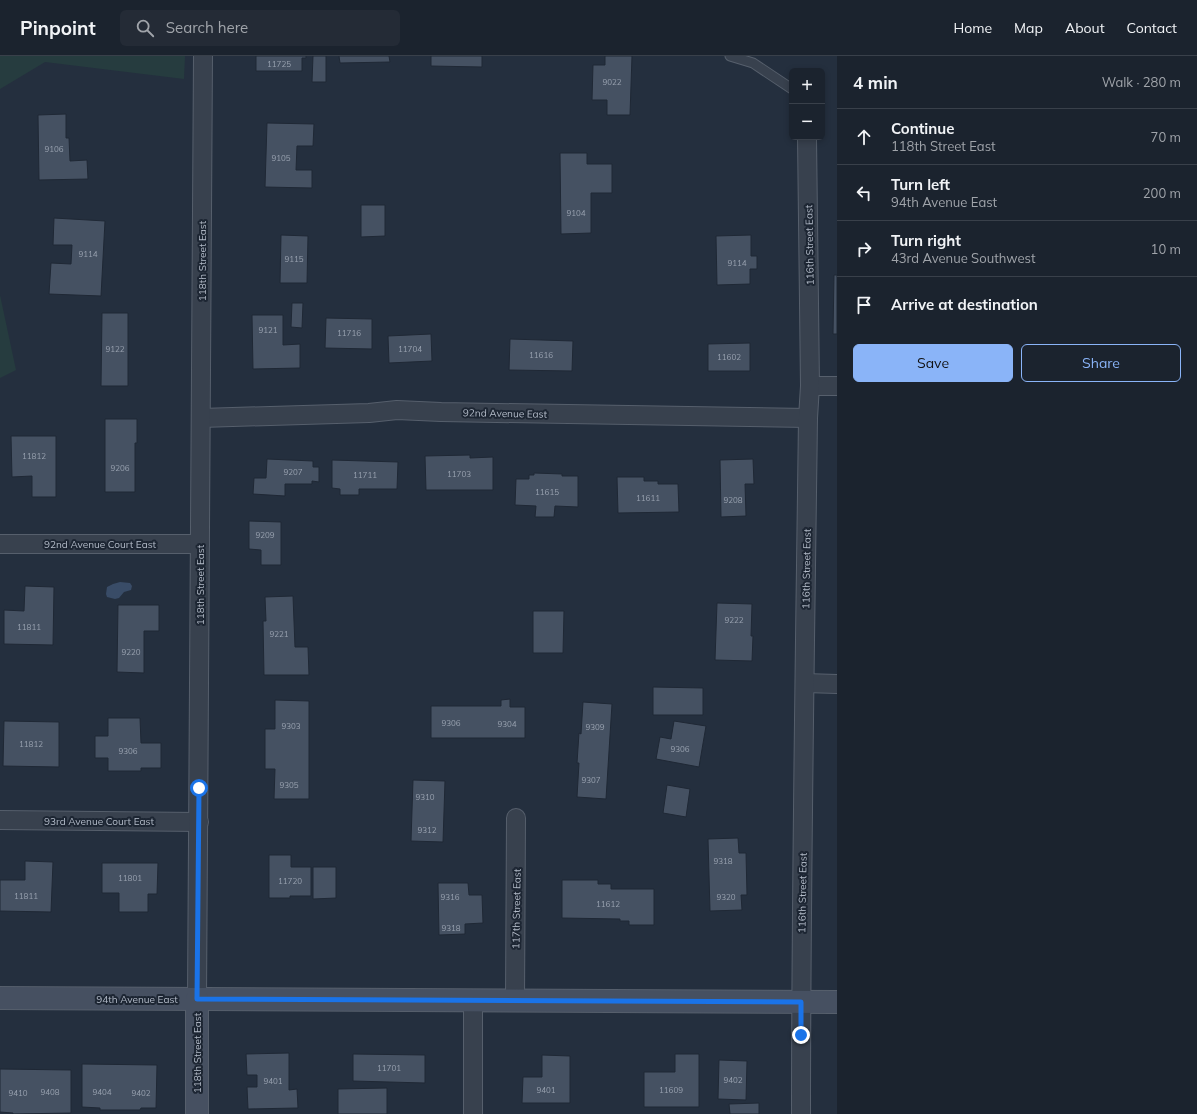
<!DOCTYPE html>
<meta charset="utf-8">
<style>
:root{--surface:#1b232e;--page:#242b36;--text:#f1f3f6;--muted:#a0a4aa;--line:#39404a;--accent:#8ab4f8}
body{margin:0;font-family:Mulish,sans-serif;background:var(--page);color:var(--text)}
.controls{position:absolute;right:12px;top:12px;display:grid;overflow:hidden;border-radius:6px;box-shadow:0 2px 6px #0003}
.controls button{width:36px;height:36px;display:grid;place-items:center;padding:0;border:0;border-bottom:1px solid var(--line);background:var(--surface);color:var(--text);font:20px sans-serif}
.stop{position:absolute;width:12px;height:12px;margin:-9px;border:3px solid #1a73e8;border-radius:50%;background:#fff}
.stop.end{background:#1a73e8;border-color:#fff;box-shadow:0 1px 4px #0008}
.list{margin:0;padding:0;list-style:none}
h2{display:flex;justify-content:space-between;align-items:center;height:52px;margin:0;padding:0 16px;font-size:17px}
h2 small{font-size:13px;font-weight:400;color:var(--muted)}
.list li{display:grid;grid-template-columns:26px 1fr auto;gap:12px;align-items:center;box-sizing:border-box;height:56px;padding:0 16px;border-top:1px solid var(--line)}
.list b{display:block;font-size:15px;white-space:nowrap}
.list p{margin:0;font-size:13px;white-space:nowrap;color:var(--muted)}
.list em{font-size:13px;font-style:normal;color:var(--muted)}
.actions{display:flex;gap:8px;padding:12px 16px}
.actions a{flex:1;padding:9px 0;border:1px solid var(--accent);border-radius:6px;text-align:center;font-size:14px;color:var(--accent)}
.actions .main{background:var(--accent);color:#111}
.icon{flex:none;width:22px;height:22px;fill:none;stroke:currentColor;stroke-width:2;stroke-linecap:round;stroke-linejoin:round}
.map{position:relative;flex:none;width:837px;height:1058px;overflow:hidden}
header{display:flex;align-items:center;gap:24px;box-sizing:border-box;height:56px;padding:0 20px;background:var(--surface);border-bottom:1px solid var(--line)}
header strong{font-size:19px}
nav{display:flex;gap:22px;margin-inline-start:auto;font-size:14px}
.search{width:280px;height:36px;background:var(--page);display:flex;align-items:center;gap:10px;box-sizing:border-box;padding:0 14px;border-radius:6px;color:var(--muted);font-size:15px}
main{display:flex}
aside{flex:1;background:var(--surface)}
.map>svg:first-child{display:block}
.green{fill:#263c3f}
.water{fill:#394c67}
.building{fill:#455162;stroke:#1f2835}
.lines{fill:none;stroke-linecap:round;stroke-linejoin:round}
.lane-casing{stroke:#565f6c;stroke-width:11}
.street-casing{stroke:#565f6c;stroke-width:20}
.secondary-casing{stroke:#565f6c;stroke-width:24}
.lane{stroke:#38414e;stroke-width:9}
.street{stroke:#38414e;stroke-width:18}
.secondary{stroke:#465061;stroke-width:22}
.route{stroke:#1a73e8;stroke-width:5}
.labels{text-anchor:middle;stroke-width:4;stroke-linejoin:round;paint-order:stroke}
.number-label{font-size:8px;fill:#98a1af}
.street-label{font-size:10px;fill:#b4bcc9;stroke:#1d2633}
</style>
<header>
<strong>Pinpoint</strong>
<div class="search"><svg class="icon" aria-label="search" viewBox="0 0 24 24"><circle cx="10" cy="10" r="6"/><path d="M15 15l6 6"/></svg>Search here</div>
<nav><a>Home</a><a>Map</a><a>About</a><a>Contact</a></nav>
</header>
<main>
<div class="map">
<svg width="837" height="1058" viewBox="0 0 837 1058">
<rect width="100%" height="100%" fill="#242f3e"/>
<g class="green">
<polygon points="0,0 185,0 184,23 45,6 0,33"/>
<polygon points="0,239 16,314 0,322"/>
</g>
<polygon class="water" points="120,526 130,527 132,530 131,534 124,536 119,542 115,543 107,541 106,538 107,531 113,528"/>
<g class="building">
<polygon points="256,0 306,0 306,2 302,2 302,15 256,15"/>
<polygon points="313,0 326,0 326,26 312,26"/>
<polygon points="339,0 389,0 390,6 340,7"/>
<polygon points="431,0 482,0 482,11 431,10"/>
<polygon points="605,0 632,0 630,59 607,59 607,44 592,44 593,9 605,9"/>
<polygon points="66,58 66,82 69,82 70,105 87,104 88,123 39,124 38,59"/>
<polygon points="267,67 314,68 313,90 297,90 296,114 312,114 312,132 265,131"/>
<polygon points="560,97 587,97 587,108 612,108 612,137 591,137 591,177 561,178"/>
<polygon points="361,149 385,149 385,180 361,181"/>
<polygon points="54,162 105,165 101,240 49,238 51,207 71,208 72,189 53,189"/>
<polygon points="281,179 308,180 307,227 280,227"/>
<polygon points="751,179 751,200 757,200 757,213 750,213 750,228 717,229 716,180"/>
<polygon points="834,219 837,219 837,278 833,278"/>
<polygon points="292,247 303,247 302,272 291,271"/>
<polygon points="102,257 128,257 128,330 101,330"/>
<polygon points="252,259 283,259 283,289 300,288 300,312 253,313"/>
<polygon points="326,262 372,263 372,293 325,292"/>
<polygon points="431,278 432,305 389,307 388,280"/>
<polygon points="510,283 573,285 572,315 509,314"/>
<polygon points="750,287 750,315 708,315 708,288"/>
<polygon points="105,363 137,363 137,387 135,387 135,436 105,436"/>
<polygon points="11,380 56,380 56,441 32,441 32,420 12,421"/>
<polygon points="470,399 470,402 493,401 493,434 426,434 425,400"/>
<polygon points="267,403 313,405 313,411 319,411 319,426 312,425 312,428 285,428 285,440 253,438 254,422 266,422"/>
<polygon points="753,403 754,428 745,428 746,460 721,461 720,404"/>
<polygon points="332,404 398,406 397,433 359,433 359,439 340,439 340,433 332,432"/>
<polygon points="534,417 562,418 562,420 578,420 578,451 555,450 554,461 535,461 536,450 515,449 516,423 529,423 529,419 534,419"/>
<polygon points="617,421 644,421 644,425 658,425 658,428 678,428 679,456 618,457"/>
<polygon points="249,465 281,466 281,509 261,509 261,494 249,493"/>
<polygon points="25,530 54,531 53,589 4,588 4,554 24,555"/>
<polygon points="293,540 295,591 308,591 309,619 264,619 263,565 266,565 265,541"/>
<polygon points="717,547 752,548 751,580 753,580 752,605 715,604"/>
<polygon points="118,549 159,549 159,575 144,575 144,617 117,616"/>
<polygon points="533,555 564,555 563,597 533,597"/>
<polygon points="653,631 703,632 703,659 653,659"/>
<polygon points="510,643 510,651 525,651 525,682 431,682 431,650 501,650 501,644"/>
<polygon points="275,644 309,645 309,743 274,743 275,713 265,713 265,673 275,673"/>
<polygon points="583,646 612,648 606,743 577,741 579,707 577,707 579,677 581,678"/>
<polygon points="108,662 140,662 141,687 161,687 161,712 141,712 141,715 108,715 108,702 95,702 95,680 108,680"/>
<polygon points="4,665 59,666 59,711 3,710"/>
<polygon points="674,665 706,670 699,711 656,703 660,681 671,683"/>
<polygon points="413,724 445,725 443,786 411,785"/>
<polygon points="667,729 690,733 686,761 663,757"/>
<polygon points="738,782 739,797 746,797 747,839 741,839 742,854 710,855 708,783"/>
<polygon points="269,799 291,799 291,811 311,811 311,840 290,840 290,842 269,842"/>
<polygon points="25,805 53,806 51,856 0,855 0,824 25,824"/>
<polygon points="102,807 158,807 157,838 148,838 148,856 119,856 119,837 102,837"/>
<polygon points="313,811 336,811 336,842 313,843"/>
<polygon points="562,824 598,824 598,828 611,828 611,833 654,833 654,869 629,869 629,865 620,865 620,863 562,862"/>
<polygon points="438,827 468,827 469,839 482,839 483,867 465,868 465,878 439,879"/>
<polygon points="289,997 289,1034 297,1033 298,1052 248,1053 247,1031 257,1031 257,1019 247,1019 246,998"/>
<polygon points="353,998 425,999 425,1027 353,1025"/>
<polygon points="675,998 699,998 699,1051 644,1051 644,1016 675,1016"/>
<polygon points="542,999 570,1000 570,1047 522,1047 523,1021 542,1021"/>
<polygon points="719,1004 747,1005 746,1044 718,1043"/>
<polygon points="82,1008 157,1009 156,1052 141,1052 140,1054 100,1054 100,1052 82,1051"/>
<polygon points="0,1013 71,1014 71,1057 13,1058 13,1057 0,1056"/>
<polygon points="387,1032 387,1058 338,1058 338,1033"/>
<polygon points="759,1047 759,1058 730,1058 729,1048"/>
</g>
<g class="lines">
<defs>
<polyline id="lane" points="730,0 753,7 792,33"/>
<g id="street">
<polyline points="810,330 837,330"/>
<polyline points="201,362 369,357 397,354 441,356 808,362"/>
<polyline points="0,488 200,488"/>
<polyline points="805,627 837,628"/>
<polyline points="0,764 199,766"/>
<polyline points="197,943 203,0"/>
<polyline points="473,944 473,1058"/>
<polyline points="515,944 516,762"/>
<path d="M801,1058C801,826 805,594 808,362L810,330L807,81"/>
</g>
<g id="secondary">
<polyline points="0,942 837,946"/>
<polyline points="197,1058 197,943"/>
</g>
</defs>
<use href="#lane" class="lane-casing"/>
<use href="#street" class="street-casing"/>
<use href="#secondary" class="secondary-casing"/>
<use href="#lane" class="lane"/>
<use href="#street" class="street"/>
<use href="#secondary" class="secondary"/>
</g>
<g class="lines">
<polyline class="route" points="199,732 197,943 801,946 801,979"/>
</g>
<g class="labels">
<g class="number-label">
<text x="279" y="11">11725</text>
<text x="612" y="29">9022</text>
<text x="54" y="96">9106</text>
<text x="281" y="105">9105</text>
<text x="576" y="160">9104</text>
<text x="88" y="201">9114</text>
<text x="294" y="206">9115</text>
<text x="737" y="210">9114</text>
<text x="268" y="277">9121</text>
<text x="349" y="280">11716</text>
<text x="115" y="296">9122</text>
<text x="410" y="296">11704</text>
<text x="541" y="302">11616</text>
<text x="729" y="304">11602</text>
<text x="34" y="403">11812</text>
<text x="120" y="415">9206</text>
<text x="293" y="419">9207</text>
<text x="459" y="421">11703</text>
<text x="365" y="422">11711</text>
<text x="547" y="439">11615</text>
<text x="648" y="445">11611</text>
<text x="733" y="447">9208</text>
<text x="265" y="482">9209</text>
<text x="734" y="567">9222</text>
<text x="29" y="574">11811</text>
<text x="279" y="581">9221</text>
<text x="131" y="599">9220</text>
<text x="451" y="670">9306</text>
<text x="507" y="671">9304</text>
<text x="291" y="673">9303</text>
<text x="595" y="674">9309</text>
<text x="31" y="691">11812</text>
<text x="680" y="696">9306</text>
<text x="128" y="698">9306</text>
<text x="591" y="727">9307</text>
<text x="289" y="732">9305</text>
<text x="425" y="744">9310</text>
<text x="427" y="777">9312</text>
<text x="723" y="808">9318</text>
<text x="130" y="825">11801</text>
<text x="290" y="828">11720</text>
<text x="26" y="843">11811</text>
<text x="450" y="844">9316</text>
<text x="726" y="844">9320</text>
<text x="608" y="851">11612</text>
<text x="451" y="875">9318</text>
<text x="389" y="1015">11701</text>
<text x="733" y="1027">9402</text>
<text x="273" y="1028">9401</text>
<text x="546" y="1037">9401</text>
<text x="671" y="1037">11609</text>
<text x="50" y="1039">9408</text>
<text x="102" y="1039">9404</text>
<text x="18" y="1040">9410</text>
<text x="141" y="1040">9402</text>
</g>
<g class="street-label">
<text transform="translate(809 189) rotate(-91)" y="4">116th Street East</text>
<text transform="translate(202 205) rotate(-90)" y="4">118th Street East</text>
<text transform="translate(505 357) rotate(1)" y="4">92nd Avenue East</text>
<text x="100" y="492">92nd Avenue Court East</text>
<text transform="translate(806 513) rotate(-89)" y="4">116th Street East</text>
<text transform="translate(200 529) rotate(-90)" y="4">118th Street East</text>
<text x="99" y="769">93rd Avenue Court East</text>
<text transform="translate(802 837) rotate(-89)" y="4">116th Street East</text>
<text transform="translate(516 853) rotate(-89)" y="4">117th Street East</text>
<text x="137" y="947">94th Avenue East</text>
<text transform="translate(197 997) rotate(-90)" y="4">118th Street East</text>
</g>
</g>
</svg>
<div class="controls">
<button>+</button>
<button>−</button>
</div>
<div class="stop" style="left:199px;top:732px"></div>
<div class="stop end" style="left:801px;top:979px"></div>
</div>
<aside>
<h2>4 min<small>Walk · 280 m</small></h2>
<ul class="list">
<li><svg class="icon" aria-label="ahead" viewBox="0 0 24 24"><path d="M12 20V5M6 11l6-6 6 6"/></svg><div><b>Continue</b><p>118th Street East</p></div><em>70 m</em></li>
<li><svg class="icon" aria-label="left" viewBox="0 0 24 24"><path d="M17 20v-9H6M10 6l-5 5 5 5"/></svg><div><b>Turn left</b><p>94th Avenue East</p></div><em>200 m</em></li>
<li><svg class="icon" aria-label="right" viewBox="0 0 24 24"><path d="M7 20v-9h11M14 6l5 5-5 5"/></svg><div><b>Turn right</b><p>43rd Avenue Southwest</p></div><em>10 m</em></li>
<li><svg class="icon" aria-label="arrive" viewBox="0 0 24 24"><path d="M6 21V4h12l-3 4 3 4H6"/></svg><div><b>Arrive at destination</b></div></li>
</ul>
<div class="actions"><a class="main">Save</a><a>Share</a></div>
</aside>
</main>
